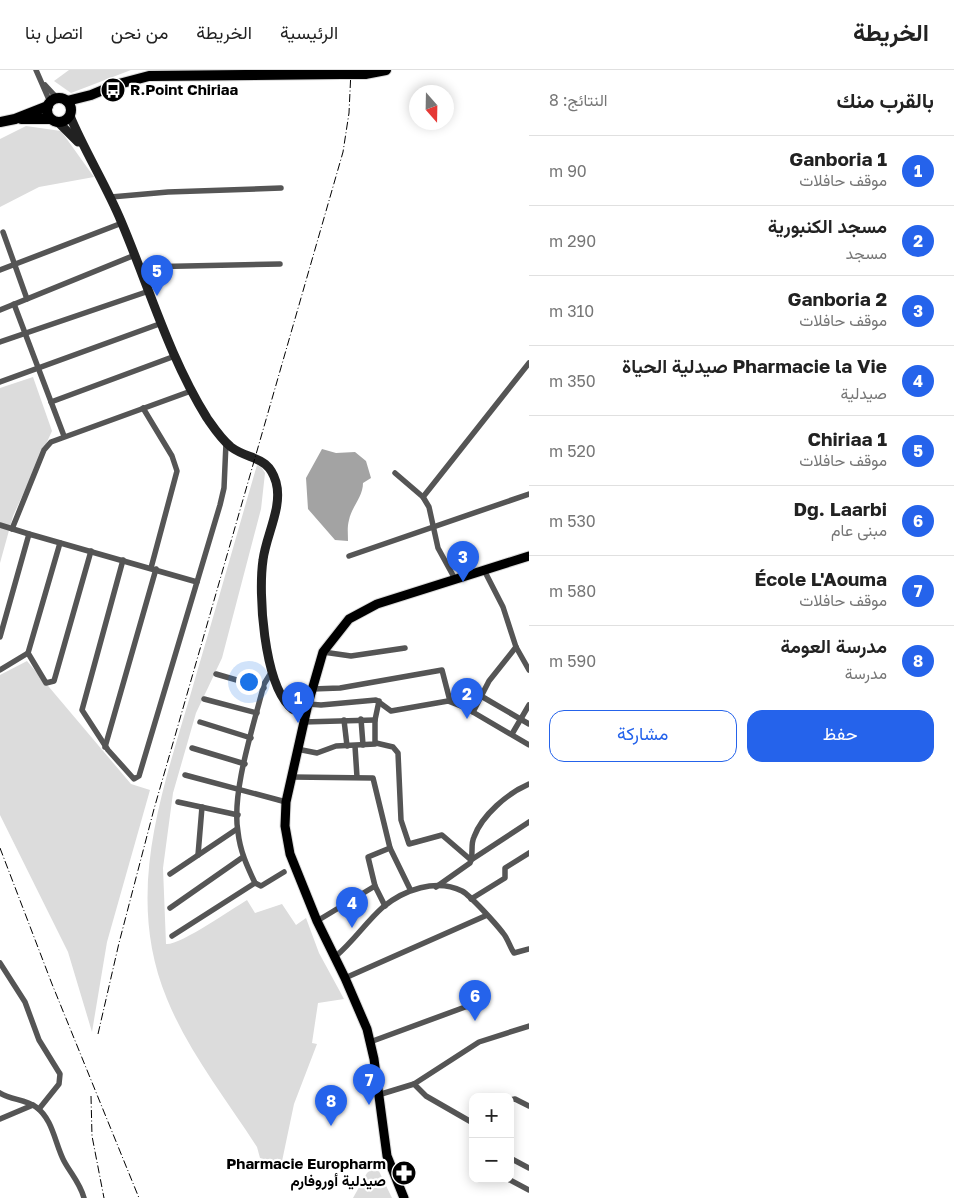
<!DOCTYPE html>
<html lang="ar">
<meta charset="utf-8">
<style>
:root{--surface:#fff;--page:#f6f6f6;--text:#222;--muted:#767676;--line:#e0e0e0;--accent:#2563eb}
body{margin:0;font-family:"Golos Text",Vazirmatn,sans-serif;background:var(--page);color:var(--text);direction:rtl}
.controls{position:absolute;right:15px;bottom:15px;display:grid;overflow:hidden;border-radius:10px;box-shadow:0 2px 12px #0003}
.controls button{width:45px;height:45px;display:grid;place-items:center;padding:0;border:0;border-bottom:1px solid var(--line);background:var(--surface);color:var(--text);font:25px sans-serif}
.compass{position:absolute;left:409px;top:15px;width:45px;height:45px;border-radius:50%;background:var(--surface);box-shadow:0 2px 12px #0003;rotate:160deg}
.you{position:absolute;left:248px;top:611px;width:18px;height:18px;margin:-12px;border:4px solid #fff;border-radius:50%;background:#1a73e8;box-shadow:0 0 0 8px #1a73e833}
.badge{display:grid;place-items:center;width:32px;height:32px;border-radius:50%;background:var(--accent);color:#fff;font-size:16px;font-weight:700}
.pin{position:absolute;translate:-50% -41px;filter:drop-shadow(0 1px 2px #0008)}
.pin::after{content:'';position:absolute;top:26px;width:18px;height:15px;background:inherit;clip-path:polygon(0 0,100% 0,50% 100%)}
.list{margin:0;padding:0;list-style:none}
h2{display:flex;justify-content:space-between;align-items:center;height:65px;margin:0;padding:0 20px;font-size:21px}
h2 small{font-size:16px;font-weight:400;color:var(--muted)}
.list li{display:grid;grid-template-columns:32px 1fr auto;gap:15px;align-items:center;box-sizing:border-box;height:70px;padding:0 20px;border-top:1px solid var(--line)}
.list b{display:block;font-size:19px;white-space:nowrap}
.list p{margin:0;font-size:16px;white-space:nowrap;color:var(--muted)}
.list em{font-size:16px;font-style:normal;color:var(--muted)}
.actions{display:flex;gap:10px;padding:15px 20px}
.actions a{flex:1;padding:11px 0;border:1px solid var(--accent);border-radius:15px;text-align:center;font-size:18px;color:var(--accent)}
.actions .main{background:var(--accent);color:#fff}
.map{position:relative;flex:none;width:529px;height:1128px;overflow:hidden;direction:ltr}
header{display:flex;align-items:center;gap:30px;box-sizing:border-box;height:70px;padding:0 25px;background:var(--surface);border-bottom:1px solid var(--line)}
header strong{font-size:24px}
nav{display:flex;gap:28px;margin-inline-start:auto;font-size:18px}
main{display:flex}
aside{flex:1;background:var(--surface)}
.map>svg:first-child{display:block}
.green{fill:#dcdcdc}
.water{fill:#a3a3a3}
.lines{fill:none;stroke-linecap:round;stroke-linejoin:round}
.primary-casing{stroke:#dbdbdb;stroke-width:11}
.trunk-casing{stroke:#dbdbdb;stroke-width:12}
.minor{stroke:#555;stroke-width:5.5}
.secondary{stroke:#222;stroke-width:9}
.primary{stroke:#000;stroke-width:9}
.trunk{stroke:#000;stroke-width:10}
.rail{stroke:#000;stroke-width:1;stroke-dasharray:8 2.5 1 2.5;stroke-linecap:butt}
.trunk-bridge-casing{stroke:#dbdbdb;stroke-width:12;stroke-linecap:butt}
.trunk-bridge{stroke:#000;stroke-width:10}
.labels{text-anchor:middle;stroke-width:4.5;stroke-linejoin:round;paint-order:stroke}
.poi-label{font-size:15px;font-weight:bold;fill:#000;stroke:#fff;text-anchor:start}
</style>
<header>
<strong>الخريطة</strong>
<nav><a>الرئيسية</a><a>الخريطة</a><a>من نحن</a><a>اتصل بنا</a></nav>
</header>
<main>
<aside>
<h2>بالقرب منك<small>النتائج: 8</small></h2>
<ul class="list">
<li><span class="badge">1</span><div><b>Ganboria 1</b><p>موقف حافلات</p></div><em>90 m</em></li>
<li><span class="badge">2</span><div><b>مسجد الكنبورية</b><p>مسجد</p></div><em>290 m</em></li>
<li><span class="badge">3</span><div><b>Ganboria 2</b><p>موقف حافلات</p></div><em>310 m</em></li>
<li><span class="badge">4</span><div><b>Pharmacie la Vie صيدلية الحياة</b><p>صيدلية</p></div><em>350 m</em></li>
<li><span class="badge">5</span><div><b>Chiriaa 1</b><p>موقف حافلات</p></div><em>520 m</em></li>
<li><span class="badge">6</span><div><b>Dg. Laarbi</b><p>مبنى عام</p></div><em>530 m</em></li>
<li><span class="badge">7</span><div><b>École L'Aouma</b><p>موقف حافلات</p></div><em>580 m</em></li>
<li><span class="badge">8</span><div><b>مدرسة العومة</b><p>مدرسة</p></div><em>590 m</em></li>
</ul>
<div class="actions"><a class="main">حفظ</a><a>مشاركة</a></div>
</aside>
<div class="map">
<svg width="529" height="1128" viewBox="0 0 529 1128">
<rect width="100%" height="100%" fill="#fff"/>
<g class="green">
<polygon points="69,0 131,0 71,23 54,11"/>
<polygon points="26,56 61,61 94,107 39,117 0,137 0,69"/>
<polygon points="33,307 52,361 13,446 0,493 0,318"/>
<path d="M257,395L262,398L265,403L261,439L222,588L196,643L173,723L163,798L166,874C179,876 232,839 247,830L255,843L282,834L296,855L306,848L319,883L344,929L318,933L312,973L317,974L294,1034L281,1096L260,1088L257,1077C226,1029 188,981 167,929C122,820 165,715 195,609C216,538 236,467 257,395Z"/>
<polygon points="27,591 131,714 150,720 107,872 92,962 68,882 0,745 0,605"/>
<polygon points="376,1095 392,1128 353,1128 367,1103"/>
</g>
<path class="water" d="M322,379L336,383L355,382L366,391L371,408L363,413C363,427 352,436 349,450C347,457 348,464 348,471L335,470L308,439L306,408Z"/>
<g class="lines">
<defs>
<polyline id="primary" points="404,1128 387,1086 374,989 367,959 345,908 317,851 290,784 285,756 286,732 308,634 323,582 349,549 377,534 529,486"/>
<g id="trunk">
<polyline points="365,4 386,0"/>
<circle cx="59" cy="40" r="12"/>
<polyline points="67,31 91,25 115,15 149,6 341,4"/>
<polyline points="21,49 50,49"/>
<polyline points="0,52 15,49 48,36"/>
</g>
</defs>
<use href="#primary" class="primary-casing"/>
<use href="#trunk" class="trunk-casing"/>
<g class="minor">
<polyline points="36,0 50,32"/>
<polyline points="45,15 57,28"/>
<polyline points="111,127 168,122 281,118"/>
<polyline points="3,162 27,229"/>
<polyline points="140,197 280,194"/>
<polyline points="0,200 122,153"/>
<polyline points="14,234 64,366"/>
<polyline points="0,240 135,185"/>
<polyline points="0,272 149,221"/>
<polyline points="0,312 162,253"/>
<polyline points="51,332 175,286"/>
<polyline points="143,338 172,386 177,401 151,498"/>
<polyline points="395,403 423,427 429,437 438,478 455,509"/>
<polyline points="423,427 529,293"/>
<polyline points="0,455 29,464"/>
<polyline points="12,459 44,380 51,372 191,321"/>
<polyline points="349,486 529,424"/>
<polyline points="123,490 82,640 108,680 134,709 139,706 220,435 224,418 226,373"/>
<polyline points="484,500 503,537 516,577 529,600"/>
<polyline points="0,567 29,464 197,512"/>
<polyline points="323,582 351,586 405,578"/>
<polyline points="28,583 60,473"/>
<polyline points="0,600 28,583 46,613 54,611 91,481"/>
<polyline points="216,604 264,618"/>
<polyline points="312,619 340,618 442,600 450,631"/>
<polyline points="481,626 529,654"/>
<polyline points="204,629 257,643"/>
<polyline points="308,634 321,635 376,630 391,641 448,631 466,638 529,675"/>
<polyline points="473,642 489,611 516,577"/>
<polyline points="361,649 363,675"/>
<polyline points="344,650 347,676"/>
<polyline points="200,652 251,668"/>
<polyline points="303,652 375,650"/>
<polyline points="512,664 529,635"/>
<polyline points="376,673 393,677 398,683 401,750 409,774 442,765 471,790 529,752"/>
<polyline points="355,676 357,707"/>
<polyline points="105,677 156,499"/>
<polyline points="192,678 245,694"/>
<polyline points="297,679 317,683 336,676 375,674 375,650 379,631"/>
<polyline points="185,705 286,732"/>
<polyline points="291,707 373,708 390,778 368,787 375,816"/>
<polyline points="178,732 238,745"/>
<polyline points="390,778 410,819"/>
<polyline points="198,785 202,737"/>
<polyline points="170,804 237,759"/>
<polyline points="255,813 261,816 284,802"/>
<path d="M436,817L470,793C474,785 470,775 474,767C482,745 508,723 529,714"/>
<polyline points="471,829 505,808 505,798 529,783"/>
<polyline points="170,838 243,787"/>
<polyline points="317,851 375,816 385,836"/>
<path d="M172,866L255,813C247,796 240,781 238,762C231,722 254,655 264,614L272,601"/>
<path d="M335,887C353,872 366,852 383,837C404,820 436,808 462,821C471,826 496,854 503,863C508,869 510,877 514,883L529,879"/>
<polyline points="0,893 25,932 39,970 60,1004 59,1014 39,1039"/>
<polyline points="345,908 485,846"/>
<polyline points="370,972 476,933"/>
<polyline points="414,1014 426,1026 473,1053"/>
<path d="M0,1023C11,1030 25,1029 36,1037C53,1049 55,1074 64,1091C71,1104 80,1113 84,1128"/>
<polyline points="378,1025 414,1014 479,972 529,956"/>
<polyline points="510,1030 515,1029 529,1036"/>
<polyline points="0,1049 33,1035"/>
<polyline points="510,1088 529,1098"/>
<polyline points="508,1109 529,1120"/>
</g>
<g class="secondary">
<path d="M70,46C85,82 106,115 121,151C149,217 169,287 207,348C214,358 221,369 231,377C250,391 268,385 276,412C283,437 266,465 263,490C258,524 264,610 289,636C293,641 299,642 305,643"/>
<polyline points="58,52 78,72"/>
</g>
<use href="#primary" class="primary"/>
<use href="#trunk" class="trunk"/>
<g class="rail">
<polyline points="0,778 52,914 139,1128"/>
<polyline points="98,964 119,873 154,739 343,82 349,43 351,0"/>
<polyline points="91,1026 92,1066 104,1128"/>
</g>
<defs>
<polyline id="trunk-bridge" points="341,4 365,4"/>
</defs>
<use href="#trunk-bridge" class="trunk-bridge-casing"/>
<use href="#trunk-bridge" class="trunk-bridge"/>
</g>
<defs>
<symbol id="bus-disc" viewBox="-11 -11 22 22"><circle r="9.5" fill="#000" stroke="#fff"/><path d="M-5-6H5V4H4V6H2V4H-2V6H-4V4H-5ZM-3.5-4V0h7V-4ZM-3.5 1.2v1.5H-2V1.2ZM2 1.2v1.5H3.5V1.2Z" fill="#fff"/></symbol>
<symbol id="pharmacy-disc" viewBox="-11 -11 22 22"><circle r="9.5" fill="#000" stroke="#fff"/><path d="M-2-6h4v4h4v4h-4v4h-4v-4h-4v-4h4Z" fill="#fff"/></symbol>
</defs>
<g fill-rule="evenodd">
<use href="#bus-disc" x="99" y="6" width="28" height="28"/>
<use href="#pharmacy-disc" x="390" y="1089" width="28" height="28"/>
</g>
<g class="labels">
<g class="poi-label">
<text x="130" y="25">R.Point Chiriaa</text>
<text x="386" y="1099" text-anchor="end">Pharmacie Europharm<tspan x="386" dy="17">صيدلية أوروفارم</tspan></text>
</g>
</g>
</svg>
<div class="controls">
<button>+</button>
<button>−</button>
</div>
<svg class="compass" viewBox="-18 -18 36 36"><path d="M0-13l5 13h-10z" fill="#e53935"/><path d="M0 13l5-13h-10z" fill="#767676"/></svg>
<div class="you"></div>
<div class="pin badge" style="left:298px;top:653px">1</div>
<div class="pin badge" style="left:467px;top:649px">2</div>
<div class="pin badge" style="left:463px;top:512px">3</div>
<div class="pin badge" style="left:352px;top:858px">4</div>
<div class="pin badge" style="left:157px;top:226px">5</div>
<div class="pin badge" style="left:475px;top:951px">6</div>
<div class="pin badge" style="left:369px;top:1035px">7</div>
<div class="pin badge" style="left:331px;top:1056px">8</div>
</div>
</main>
